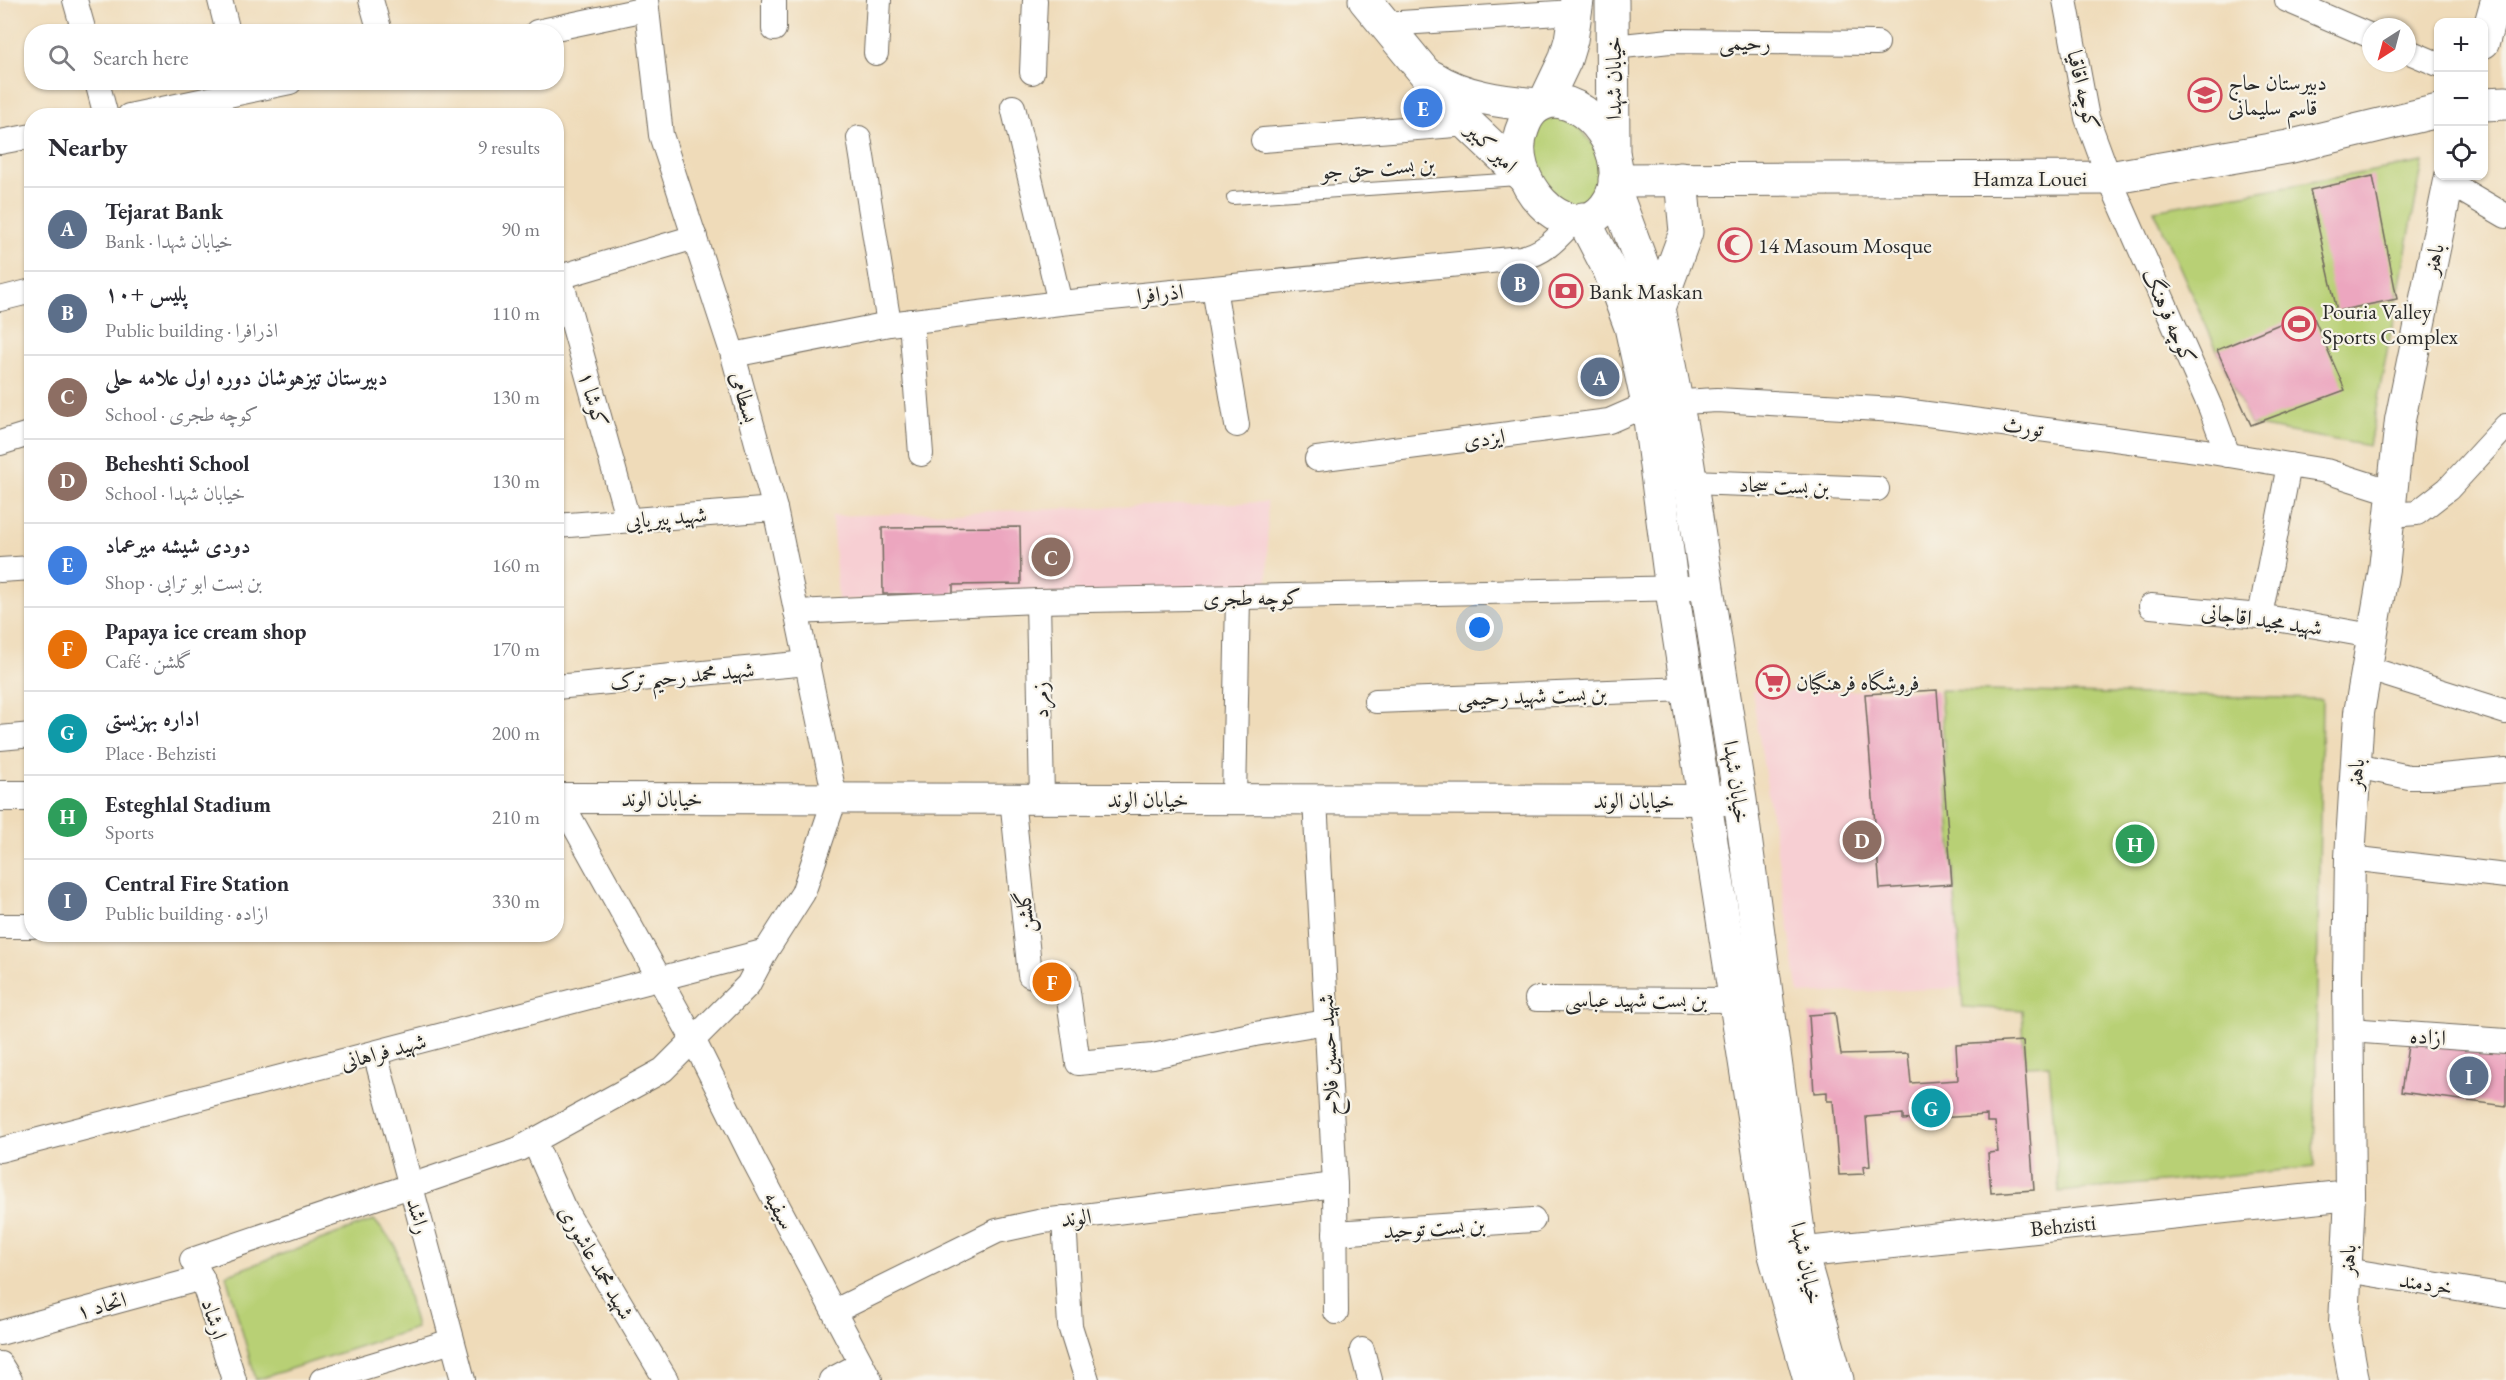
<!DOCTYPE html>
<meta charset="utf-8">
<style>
:root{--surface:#fff;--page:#f2f2f3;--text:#2b2b33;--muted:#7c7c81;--line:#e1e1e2;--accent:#0b8043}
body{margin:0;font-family:"EB Garamond",Amiri,serif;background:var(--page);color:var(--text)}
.controls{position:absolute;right:18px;top:18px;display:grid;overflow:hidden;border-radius:12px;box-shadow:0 2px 4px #0004}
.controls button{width:54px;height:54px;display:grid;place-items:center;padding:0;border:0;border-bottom:2px solid var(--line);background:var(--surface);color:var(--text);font:30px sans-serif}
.compass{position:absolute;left:2362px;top:18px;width:54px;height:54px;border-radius:50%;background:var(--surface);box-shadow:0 2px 4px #0004;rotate:216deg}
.you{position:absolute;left:1480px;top:628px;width:21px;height:21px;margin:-15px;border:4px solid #fff;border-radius:50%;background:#1a73e8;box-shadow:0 0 0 9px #1a73e833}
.badge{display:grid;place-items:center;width:39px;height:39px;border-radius:50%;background:var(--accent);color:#fff;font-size:20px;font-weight:700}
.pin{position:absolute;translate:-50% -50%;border:3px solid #fff;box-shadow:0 2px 6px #0006}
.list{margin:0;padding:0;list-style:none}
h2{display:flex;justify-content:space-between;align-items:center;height:78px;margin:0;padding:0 24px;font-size:26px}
h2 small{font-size:20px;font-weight:400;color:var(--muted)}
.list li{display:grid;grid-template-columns:39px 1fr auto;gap:18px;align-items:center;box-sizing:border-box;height:84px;padding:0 24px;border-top:2px solid var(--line)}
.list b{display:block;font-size:22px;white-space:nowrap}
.list p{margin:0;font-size:20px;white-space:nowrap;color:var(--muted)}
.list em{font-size:20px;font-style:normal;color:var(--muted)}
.icon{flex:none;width:33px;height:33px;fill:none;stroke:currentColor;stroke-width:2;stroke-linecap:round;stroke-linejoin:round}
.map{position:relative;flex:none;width:2506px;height:1380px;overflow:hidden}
.search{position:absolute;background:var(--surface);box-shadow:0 2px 4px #0004;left:24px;top:24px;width:540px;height:66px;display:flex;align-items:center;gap:15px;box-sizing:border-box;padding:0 21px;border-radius:24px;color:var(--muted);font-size:22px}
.panel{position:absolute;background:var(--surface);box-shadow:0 2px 4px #0004;left:24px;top:108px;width:540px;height:834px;border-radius:24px}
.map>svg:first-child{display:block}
.built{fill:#f7cfd3}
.green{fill:#b8d075;stroke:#727e50;stroke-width:1.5}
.building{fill:#eca6bf}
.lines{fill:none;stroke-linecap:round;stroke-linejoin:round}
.service-casing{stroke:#70695d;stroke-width:14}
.minor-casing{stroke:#70695d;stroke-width:26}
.tertiary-casing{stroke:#70695d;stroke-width:32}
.secondary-casing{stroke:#70695d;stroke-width:35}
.service{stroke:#fff;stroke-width:12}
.minor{stroke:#fff;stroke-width:24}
.tertiary{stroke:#fff;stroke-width:30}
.secondary{stroke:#fff;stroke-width:33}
.labels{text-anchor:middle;stroke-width:4.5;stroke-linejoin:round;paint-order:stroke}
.street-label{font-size:22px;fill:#2b2b2b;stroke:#f7f3e8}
.poi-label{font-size:22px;fill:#2b2b2b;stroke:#f7f3e8;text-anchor:start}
</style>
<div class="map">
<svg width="2506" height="1380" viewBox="0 0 2506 1380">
<rect width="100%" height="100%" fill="#f7f3e8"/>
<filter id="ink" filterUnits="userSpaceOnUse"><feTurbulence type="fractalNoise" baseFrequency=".0167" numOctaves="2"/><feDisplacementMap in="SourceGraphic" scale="12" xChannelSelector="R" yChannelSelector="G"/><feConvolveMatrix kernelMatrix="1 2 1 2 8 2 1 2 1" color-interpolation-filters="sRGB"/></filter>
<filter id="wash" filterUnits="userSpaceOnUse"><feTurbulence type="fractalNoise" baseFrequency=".008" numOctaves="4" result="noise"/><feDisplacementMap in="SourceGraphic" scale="24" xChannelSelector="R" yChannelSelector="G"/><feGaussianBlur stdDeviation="1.35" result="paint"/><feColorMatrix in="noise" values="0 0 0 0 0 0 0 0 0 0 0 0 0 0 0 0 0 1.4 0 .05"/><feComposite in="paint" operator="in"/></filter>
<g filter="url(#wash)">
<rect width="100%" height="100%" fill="#efdbb9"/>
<g class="built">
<polygon points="1267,502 1268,597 838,600 832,516"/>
<polygon points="1937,690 1962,988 1799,994 1752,691"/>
</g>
<g class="green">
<polygon points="1554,117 1577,124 1598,151 1601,190 1584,207 1560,201 1535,171 1533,140 1544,120"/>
<polygon points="2423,162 2369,446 2251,425 2154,210"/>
<polygon points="1940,690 2322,699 2314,1167 2059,1192 2049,1065 2025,1066 2022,1010 1963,1007"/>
<polygon points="374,1220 395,1245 416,1328 256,1380 226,1275"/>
</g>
<g id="blocks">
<g class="building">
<polygon points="2373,176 2397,299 2337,311 2310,190"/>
<polygon points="2311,311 2345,390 2251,425 2217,350"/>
<polygon points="1020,527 1021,584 953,585 953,594 883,594 882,528"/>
<polygon points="1937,690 1952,884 1880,889 1865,694"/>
<polygon points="1835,1013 1841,1055 1908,1053 1911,1083 1958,1080 1956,1045 2023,1041 2034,1190 1991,1193 1988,1153 1998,1152 1995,1122 1987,1122 1987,1115 1903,1120 1903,1114 1866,1117 1870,1166 1863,1167 1864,1174 1839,1175 1833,1101 1827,1101 1827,1092 1814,1093 1809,1015"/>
<polygon points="2409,1039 2506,1053 2506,1106 2401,1092"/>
</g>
</g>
</g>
<g filter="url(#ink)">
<use href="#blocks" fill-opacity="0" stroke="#70695d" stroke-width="1.5"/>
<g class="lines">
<defs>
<polyline id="service" points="1233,198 1518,179"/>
<g id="minor">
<polyline points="75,0 84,32"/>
<polyline points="220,0 228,32"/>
<polyline points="371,0 380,32"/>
<polyline points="774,0 774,29"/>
<polyline points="2065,0 2087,118 2109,178 2211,409 2228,455"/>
<polyline points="2287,0 2371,36"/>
<polyline points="1385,24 1574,12"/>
<polyline points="537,32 646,9"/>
<polyline points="1614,47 1670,41 1877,43"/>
<polyline points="2407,51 2438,64"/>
<polyline points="876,53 879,0"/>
<polyline points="1032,72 1035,0"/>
<polyline points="97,82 106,116"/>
<polyline points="1013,107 1060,303"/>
<polyline points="129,116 290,82"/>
<polyline points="859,138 889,324"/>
<polyline points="1263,140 1468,124"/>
<polyline points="0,142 32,136"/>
<polyline points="2448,182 2506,216"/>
<polyline points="560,277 628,520"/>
<polyline points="556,278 695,237"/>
<polyline points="1214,288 1237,425"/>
<polyline points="0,299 32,291"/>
<polyline points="911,321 921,454"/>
<path d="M733,355L889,324L1060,303L1521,258C1546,253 1558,237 1575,219"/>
<polyline points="0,443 32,433"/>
<polyline points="1317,459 1609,421 1648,404 1717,400 1897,410 2205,451 2289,465 2326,471 2392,492"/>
<polyline points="1691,482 1877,489"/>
<polyline points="2390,515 2417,513 2448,489 2506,426"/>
<polyline points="556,526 775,509"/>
<polyline points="0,570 32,568"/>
<polyline points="1038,601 1042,798"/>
<polyline points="2151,606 2260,616 2372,636"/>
<polyline points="796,612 1038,601 1688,588"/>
<polyline points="2260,616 2289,465"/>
<polyline points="2366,668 2506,712"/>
<polyline points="556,687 808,663"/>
<polyline points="1376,701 1687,689"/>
<polyline points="0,738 32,735"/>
<polyline points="2356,766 2409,777 2431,777 2506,770"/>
<polyline points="559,798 693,1039 753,1159 870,1380"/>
<polyline points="1012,798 1030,975 1052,982 1066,978 1078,1063 1153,1056 1255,1034 1326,1022"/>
<polyline points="1234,799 1238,597"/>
<polyline points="1315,799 1335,1185 1336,1312"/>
<polyline points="2350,858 2506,876"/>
<polyline points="0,926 32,926"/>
<polyline points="1537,999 1736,1000"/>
<polyline points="2349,1030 2506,1041"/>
<polyline points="375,1053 463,1380"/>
<polyline points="534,1141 563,1207 666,1380"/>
<polyline points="0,1150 766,951"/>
<polyline points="1064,1218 1070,1326 1087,1380"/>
<polyline points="1335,1233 1533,1220"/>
<polyline points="2346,1270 2506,1296"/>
<polyline points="835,1311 997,1231 1043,1221 1335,1185"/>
<polyline points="0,1333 202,1278"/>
<polyline points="1362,1350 1370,1380"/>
<polyline points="0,1364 10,1380"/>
<polyline points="234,1380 202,1278 192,1260 519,1149 663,1070 748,985 766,951 803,893 835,798 775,509 733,355 661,135 646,0"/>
<polyline points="322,1380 452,1341"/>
<polyline points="831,1380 861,1364"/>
</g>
<g id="tertiary">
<polyline points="2484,43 2496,0"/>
<polyline points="0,796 32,796"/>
<polyline points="556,798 1740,800"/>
<polyline points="1778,1255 2350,1195"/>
<polyline points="2354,1380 2344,1324 2350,1195 2348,979 2350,858 2359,713 2384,569 2400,420 2450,176"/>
</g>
<g id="secondary">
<polyline points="1365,0 1462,118 1525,178"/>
<polyline points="1612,0 1613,153"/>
<path d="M1432,77C1463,97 1502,102 1539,105"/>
<path d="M1552,101C1597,101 1636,168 1605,207C1569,252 1501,178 1523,127C1528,113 1536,104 1552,101Z"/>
<polyline points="1545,102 1565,60 1571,40 1577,0"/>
<polyline points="2484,104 2506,103"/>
<polyline points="1615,180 2109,178 2288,147 2438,111"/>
<polyline points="1614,189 1658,308 1686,453 1740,800 1801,1253 1837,1380"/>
<polyline points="1583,219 1610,271 1631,327 1648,404 1672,590 1775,1255 1810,1380"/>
<polyline points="1658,308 1686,232 1681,179"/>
</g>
</defs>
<use href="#service" class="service-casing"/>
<use href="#minor" class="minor-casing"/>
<use href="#tertiary" class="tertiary-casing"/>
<use href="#secondary" class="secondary-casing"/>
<use href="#service" class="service"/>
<use href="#minor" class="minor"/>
<use href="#tertiary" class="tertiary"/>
<use href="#secondary" class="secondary"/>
</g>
</g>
<defs>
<symbol id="school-ring" viewBox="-11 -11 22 22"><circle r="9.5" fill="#f7f3e8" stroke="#d1495b" stroke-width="1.5"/><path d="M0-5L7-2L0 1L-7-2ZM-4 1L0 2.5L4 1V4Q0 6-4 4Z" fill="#d1495b"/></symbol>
<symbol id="mosque-ring" viewBox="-11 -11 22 22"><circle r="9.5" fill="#f7f3e8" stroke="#d1495b" stroke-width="1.5"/><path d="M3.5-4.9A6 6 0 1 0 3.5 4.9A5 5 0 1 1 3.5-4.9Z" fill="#d1495b"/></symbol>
<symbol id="bank-ring" viewBox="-11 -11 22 22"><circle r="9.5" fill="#f7f3e8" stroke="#d1495b" stroke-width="1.5"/><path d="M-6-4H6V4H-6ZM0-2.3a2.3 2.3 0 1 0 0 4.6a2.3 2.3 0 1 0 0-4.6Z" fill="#d1495b"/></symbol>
<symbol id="stadium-ring" viewBox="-11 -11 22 22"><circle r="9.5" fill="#f7f3e8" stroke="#d1495b" stroke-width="1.5"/><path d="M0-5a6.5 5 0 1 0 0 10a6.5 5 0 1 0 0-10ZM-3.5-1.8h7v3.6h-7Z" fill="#d1495b"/></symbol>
<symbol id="supermarket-ring" viewBox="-11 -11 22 22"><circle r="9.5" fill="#f7f3e8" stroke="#d1495b" stroke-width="1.5"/><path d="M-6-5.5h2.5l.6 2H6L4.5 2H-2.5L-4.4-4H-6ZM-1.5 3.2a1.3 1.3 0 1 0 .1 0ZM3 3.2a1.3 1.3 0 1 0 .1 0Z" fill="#d1495b"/></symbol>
</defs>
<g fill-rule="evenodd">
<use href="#school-ring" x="2186" y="76" width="38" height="38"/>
<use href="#mosque-ring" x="1716" y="226" width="38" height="38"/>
<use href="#bank-ring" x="1547" y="272" width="38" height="38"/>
<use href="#stadium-ring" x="2280" y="305" width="38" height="38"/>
<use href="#supermarket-ring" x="1754" y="663" width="38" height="38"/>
</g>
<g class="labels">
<g class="street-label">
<text transform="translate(1745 42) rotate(1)" y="8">رحیمی</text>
<text transform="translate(1613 78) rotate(-90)" y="8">خیابان شهدا</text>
<text transform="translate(2084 90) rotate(77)" y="8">کوچه اقاقیا</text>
<text transform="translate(1492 147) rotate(44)" y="8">امیر کبیر</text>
<text transform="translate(1378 167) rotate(-4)" y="8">بن بست حق جو</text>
<text x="2030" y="186">Hamza Louei</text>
<text transform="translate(2433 259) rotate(-78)" y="8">باهنر</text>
<text transform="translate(1160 293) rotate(-6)" y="8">اذرافرا</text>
<text transform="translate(2170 316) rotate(66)" y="8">کوچه فرهنگ</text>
<text transform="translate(745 397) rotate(75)" y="8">بسطامی</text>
<text transform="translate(594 399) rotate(74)" y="8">کوشا ۱</text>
<text transform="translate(2023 426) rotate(8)" y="8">تورث</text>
<text transform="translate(1484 438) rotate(-8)" y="8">ایزدی</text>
<text transform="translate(1784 485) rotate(2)" y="8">بن بست سجاد</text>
<text transform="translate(666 517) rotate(-5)" y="8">شهید پیریایی</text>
<text transform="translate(1252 597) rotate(-1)" y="8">کوچه طجری</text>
<text transform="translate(2262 619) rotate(8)" y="8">شهید مجید اقاجانی</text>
<text transform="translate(682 675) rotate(-5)" y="8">شهید محمد رحیم ترک</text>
<text transform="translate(1532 695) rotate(-2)" y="8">بن بست شهید رحیمی</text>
<text transform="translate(1040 700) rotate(-91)" y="8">زمرد</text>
<text transform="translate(2355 774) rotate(-86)" y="8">باهنر</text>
<text transform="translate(1737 782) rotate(82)" y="8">خیابان شهدا</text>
<text x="662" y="806">خیابان الوند</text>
<text x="1148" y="807">خیابان الوند</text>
<text x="1634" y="808">خیابان الوند</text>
<text transform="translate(1024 912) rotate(-96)" y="8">گلشن</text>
<text x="1636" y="1007">بن بست شهید عباسی</text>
<text transform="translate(2428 1036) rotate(4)" y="8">ازاده</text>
<text transform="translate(383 1051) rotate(-15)" y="8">شهید فراهانی</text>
<text transform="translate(1328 1055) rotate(-93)" y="8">شهید حسین فلاح</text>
<text transform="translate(780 1210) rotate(62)" y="8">سیفیه</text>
<text transform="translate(419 1216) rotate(75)" y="8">راشد</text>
<text transform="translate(1076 1217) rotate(-7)" y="8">الوند</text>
<text transform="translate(2063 1225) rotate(-6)" y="8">Behzisti</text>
<text transform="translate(1434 1227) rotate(-4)" y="8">بن بست توحید</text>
<text transform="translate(2347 1260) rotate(-87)" y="8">باهنر</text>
<text transform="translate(597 1262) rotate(60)" y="8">شهید محمد عاشوری</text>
<text transform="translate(1807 1263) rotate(78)" y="8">خیابان شهدا</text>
<text transform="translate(2426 1283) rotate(9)" y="8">خردمند</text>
<text transform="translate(101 1305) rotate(-15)" y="8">اتحاد ۱</text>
<text transform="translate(215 1319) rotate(73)" y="8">ارشاد</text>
</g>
<g class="poi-label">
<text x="2228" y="90">دبیرستان حاج<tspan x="2228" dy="25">قاسم سلیمانی</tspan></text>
<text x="1758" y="253">14 Masoum Mosque</text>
<text x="1589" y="299">Bank Maskan</text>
<text x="2322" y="319">Pouria Valley<tspan x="2322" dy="25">Sports Complex</tspan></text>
<text x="1796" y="690">فروشگاه فرهنگیان</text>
</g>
</g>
</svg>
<div class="controls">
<button>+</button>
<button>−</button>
<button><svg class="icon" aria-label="locate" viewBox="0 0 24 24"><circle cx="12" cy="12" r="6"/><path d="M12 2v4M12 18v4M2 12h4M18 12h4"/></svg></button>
</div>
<svg class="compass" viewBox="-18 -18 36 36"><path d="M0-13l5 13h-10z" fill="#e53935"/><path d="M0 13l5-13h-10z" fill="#7c7c81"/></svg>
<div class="you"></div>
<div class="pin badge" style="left:1600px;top:377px;background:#5c6f8a">A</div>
<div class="pin badge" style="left:1520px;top:283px;background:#5c6f8a">B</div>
<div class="pin badge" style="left:1051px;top:557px;background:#8d6e63">C</div>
<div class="pin badge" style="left:1862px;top:840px;background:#8d6e63">D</div>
<div class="pin badge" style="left:1423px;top:108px;background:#3f7fe0">E</div>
<div class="pin badge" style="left:1052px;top:982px;background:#e8710a">F</div>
<div class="pin badge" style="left:1931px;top:1108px;background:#0f9aa8">G</div>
<div class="pin badge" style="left:2135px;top:844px;background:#2e9e5b">H</div>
<div class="pin badge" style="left:2469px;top:1076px;background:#5c6f8a">I</div>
<div class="search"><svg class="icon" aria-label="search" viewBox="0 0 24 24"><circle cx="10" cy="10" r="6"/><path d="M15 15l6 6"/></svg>Search here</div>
<section class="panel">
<h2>Nearby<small>9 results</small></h2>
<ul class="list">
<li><span class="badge" style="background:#5c6f8a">A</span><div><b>Tejarat Bank</b><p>Bank · خیابان شهدا</p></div><em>90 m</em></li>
<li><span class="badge" style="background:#5c6f8a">B</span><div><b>پلیس +۱۰</b><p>Public building · اذرافرا</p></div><em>110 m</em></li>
<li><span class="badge" style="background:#8d6e63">C</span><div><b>دبیرستان تیزهوشان دوره اول علامه حلی</b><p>School · کوچه طجری</p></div><em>130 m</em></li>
<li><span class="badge" style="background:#8d6e63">D</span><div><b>Beheshti School</b><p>School · خیابان شهدا</p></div><em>130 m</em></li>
<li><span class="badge" style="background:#3f7fe0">E</span><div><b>دودی شیشه میرعماد</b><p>Shop · بن بست ابو ترابی</p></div><em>160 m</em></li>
<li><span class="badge" style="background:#e8710a">F</span><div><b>Papaya ice cream shop</b><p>Café · گلشن</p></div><em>170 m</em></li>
<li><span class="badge" style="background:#0f9aa8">G</span><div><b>اداره بهزیستی</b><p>Place · Behzisti</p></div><em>200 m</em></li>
<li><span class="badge" style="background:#2e9e5b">H</span><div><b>Esteghlal Stadium</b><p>Sports</p></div><em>210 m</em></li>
<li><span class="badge" style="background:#5c6f8a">I</span><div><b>Central Fire Station</b><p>Public building · ازاده</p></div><em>330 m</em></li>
</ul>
</section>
</div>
